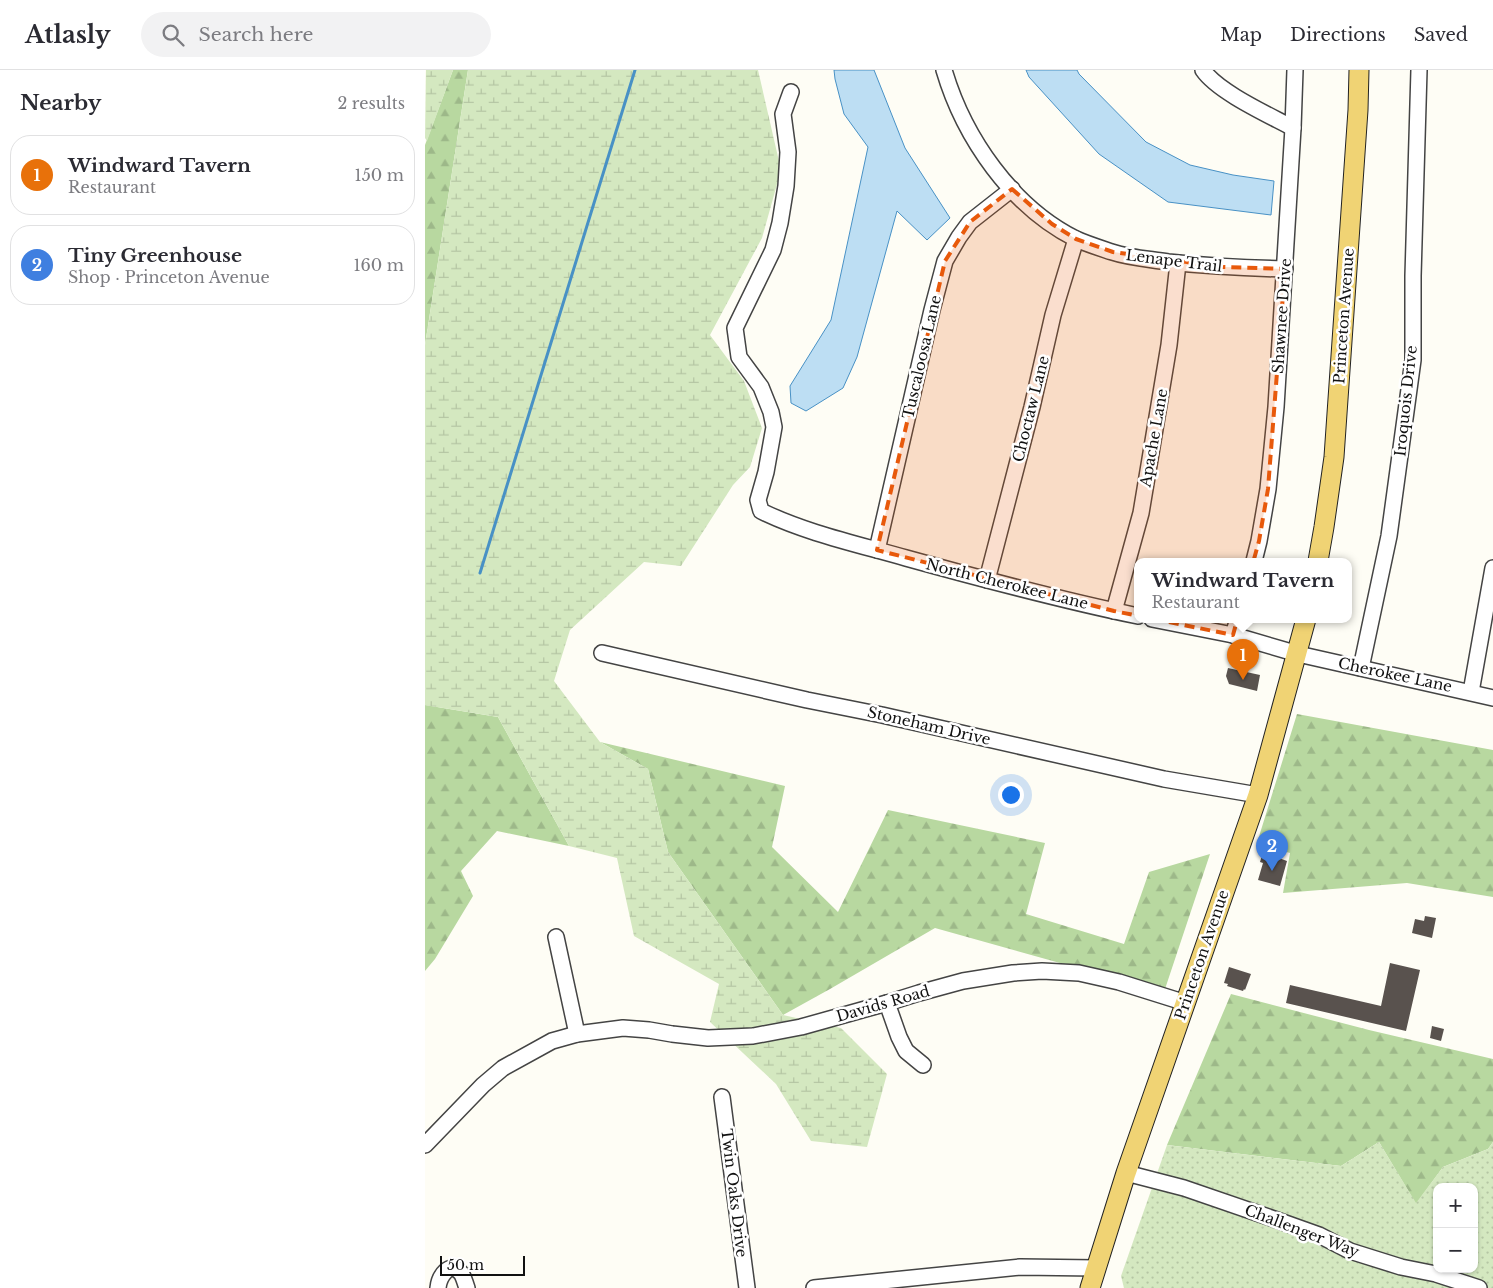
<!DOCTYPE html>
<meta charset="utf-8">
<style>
:root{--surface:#fff;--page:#f2f2f3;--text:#2b2b33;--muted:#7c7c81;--line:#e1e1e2;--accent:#db2777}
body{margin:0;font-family:"Libre Baskerville",serif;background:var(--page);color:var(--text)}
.controls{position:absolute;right:15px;bottom:15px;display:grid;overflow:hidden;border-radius:10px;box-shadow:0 1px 4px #0004}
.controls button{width:45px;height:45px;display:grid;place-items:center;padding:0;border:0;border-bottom:1px solid var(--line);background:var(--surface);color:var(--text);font:25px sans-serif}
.scale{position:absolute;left:15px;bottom:12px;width:85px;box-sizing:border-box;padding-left:5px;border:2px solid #111;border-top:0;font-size:14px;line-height:18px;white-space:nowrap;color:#111;-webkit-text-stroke:4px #fff;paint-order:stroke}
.you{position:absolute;left:585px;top:724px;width:18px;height:18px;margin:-12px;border:4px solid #fff;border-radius:50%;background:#1a73e8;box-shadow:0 0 0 8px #1a73e833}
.badge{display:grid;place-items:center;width:32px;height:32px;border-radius:50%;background:var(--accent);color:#fff;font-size:16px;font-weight:700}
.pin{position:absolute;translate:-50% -41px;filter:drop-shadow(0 1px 2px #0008)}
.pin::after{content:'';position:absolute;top:26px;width:18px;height:15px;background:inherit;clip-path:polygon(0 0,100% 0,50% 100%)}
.popup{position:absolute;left:709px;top:488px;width:218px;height:65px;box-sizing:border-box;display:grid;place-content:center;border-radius:10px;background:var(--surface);filter:drop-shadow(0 1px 4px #0005);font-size:16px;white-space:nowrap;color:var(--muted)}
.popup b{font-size:19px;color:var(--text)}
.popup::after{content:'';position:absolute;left:50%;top:100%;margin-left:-10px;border:10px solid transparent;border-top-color:var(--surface)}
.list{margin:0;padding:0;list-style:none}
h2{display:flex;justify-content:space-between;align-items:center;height:65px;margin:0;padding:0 20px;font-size:21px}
h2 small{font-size:16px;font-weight:400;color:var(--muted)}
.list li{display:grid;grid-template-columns:32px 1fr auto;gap:15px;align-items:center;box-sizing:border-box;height:80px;margin:0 10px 10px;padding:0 10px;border:1px solid var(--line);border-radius:20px}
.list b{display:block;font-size:19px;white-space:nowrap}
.list p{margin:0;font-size:16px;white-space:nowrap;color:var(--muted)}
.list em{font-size:16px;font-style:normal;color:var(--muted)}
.icon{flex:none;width:28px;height:28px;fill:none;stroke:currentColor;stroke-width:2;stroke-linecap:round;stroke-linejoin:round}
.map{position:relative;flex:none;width:1068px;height:1218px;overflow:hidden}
header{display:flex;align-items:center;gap:30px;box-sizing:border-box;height:70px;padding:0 25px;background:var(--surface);border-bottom:1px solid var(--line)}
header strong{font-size:24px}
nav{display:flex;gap:28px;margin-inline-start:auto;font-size:18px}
.search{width:350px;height:45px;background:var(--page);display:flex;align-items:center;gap:12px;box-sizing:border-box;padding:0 18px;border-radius:28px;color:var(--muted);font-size:19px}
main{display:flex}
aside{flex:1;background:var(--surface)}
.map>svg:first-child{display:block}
.forest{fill:url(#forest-firs)}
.wetland{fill:url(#wetland-marsh)}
.park{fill:url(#park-dots);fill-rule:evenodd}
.water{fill:#bddef3;stroke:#4891c5}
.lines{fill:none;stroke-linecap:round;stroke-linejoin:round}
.stream{stroke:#4891c5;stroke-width:3}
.building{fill:#59524e}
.minor-casing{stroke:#444;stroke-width:18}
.major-casing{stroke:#222;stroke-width:21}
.minor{stroke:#fff;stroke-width:15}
.major{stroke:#f0d374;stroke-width:19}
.marked{fill:#e8590c;fill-opacity:0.2;stroke:#e8590c;stroke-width:4;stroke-dasharray:10 6;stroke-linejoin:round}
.labels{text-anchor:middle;stroke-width:5;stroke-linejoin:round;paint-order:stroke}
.street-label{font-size:15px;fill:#111;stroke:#fff}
</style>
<header>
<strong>Atlasly</strong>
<div class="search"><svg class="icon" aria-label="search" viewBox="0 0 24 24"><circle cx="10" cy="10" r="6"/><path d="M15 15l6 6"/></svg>Search here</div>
<nav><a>Map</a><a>Directions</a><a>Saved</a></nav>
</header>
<main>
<aside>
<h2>Nearby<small>2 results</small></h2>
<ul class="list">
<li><span class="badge" style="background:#e8710a">1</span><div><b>Windward Tavern</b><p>Restaurant</p></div><em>150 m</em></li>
<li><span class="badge" style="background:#3f7fe0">2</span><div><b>Tiny Greenhouse</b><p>Shop · Princeton Avenue</p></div><em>160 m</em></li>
</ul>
</aside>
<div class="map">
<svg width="1068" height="1218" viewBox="0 0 1068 1218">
<defs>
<pattern id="forest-firs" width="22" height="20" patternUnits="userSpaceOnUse" patternTransform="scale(1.25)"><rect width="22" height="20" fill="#b8d8a0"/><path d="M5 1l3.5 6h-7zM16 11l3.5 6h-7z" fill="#9db889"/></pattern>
<pattern id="wetland-marsh" width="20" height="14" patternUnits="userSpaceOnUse" patternTransform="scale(1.25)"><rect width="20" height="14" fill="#d4e8c0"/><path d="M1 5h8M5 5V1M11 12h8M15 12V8" fill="none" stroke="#b5c6a4"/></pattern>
<pattern id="park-dots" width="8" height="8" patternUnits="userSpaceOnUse" patternTransform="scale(1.25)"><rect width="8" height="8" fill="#d4e8c0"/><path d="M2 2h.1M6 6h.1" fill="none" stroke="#b5c6a4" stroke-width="1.8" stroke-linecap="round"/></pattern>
</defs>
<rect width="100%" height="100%" fill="#fefdf5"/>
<g class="forest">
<polygon points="28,0 43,0 0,275 0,75"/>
<polygon points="0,635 73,647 144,776 72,761 36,801 48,826 10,889 0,901"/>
<polygon points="872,644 1068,680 1068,827 982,813 858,823 865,783 832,773"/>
<polygon points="175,672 360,716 347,777 413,842 463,740 620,773 601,844 699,874 724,802 785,784 739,922 510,858 405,919 358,945 243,782 223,699"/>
<polygon points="806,924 944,960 1068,989 1068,1072 1063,1079 1018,1097 991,1134 954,1072 916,1096 742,1075"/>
</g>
<g class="wetland">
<polygon points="1,0 28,0 2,71 0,68"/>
<polygon points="43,0 333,0 356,100 337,168 285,265 319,311 337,358 325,397 308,415 256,496 219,492 145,560 129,611 175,672 223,699 243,782 358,945 416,958 462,1004 442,1077 386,1071 351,1014 285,952 294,914 209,866 192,788 144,776 73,647 0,635 0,275"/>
</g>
<path class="park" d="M954,1072L991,1133L1018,1097L1063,1079L1068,1072V1218H699L696,1206L742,1075L916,1096ZM1012,1117H1049V1199H1012Z"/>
<g class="water">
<polygon points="409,0 449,0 480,78 525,148 502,170 472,141 432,287 418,318 381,341 366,333 365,316 406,250 443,77 419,44 410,9"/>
<polygon points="601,0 652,0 654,4 721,72 765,95 808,105 849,111 846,145 743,132 674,84 604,7"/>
</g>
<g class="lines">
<polyline class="stream" points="55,503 210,0"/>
</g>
<g class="building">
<polygon points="803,598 835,605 832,621 804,614 801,606"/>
<polygon points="838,782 862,791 855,816 833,810 838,793 835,792"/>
<polygon points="1000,846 1011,848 1007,868 987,863 990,849 999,851"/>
<polygon points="965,893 995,900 981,961 861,933 865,915 956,936"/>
<polygon points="804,897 826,904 820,920 819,919 818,921 802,916 803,914 799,913"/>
<polygon points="1007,956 1019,959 1016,971 1005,968"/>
</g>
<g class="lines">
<defs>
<g id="minor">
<path d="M519,0C539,68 587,137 651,169C662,174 675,178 687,182C705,188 724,189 743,192C782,196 821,198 860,199"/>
<path d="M778,0C793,22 844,45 868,58"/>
<path d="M366,22L358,44L363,82L361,116L355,153L348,180L310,258L314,287L336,317L346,342L349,357L341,402L333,430L336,441C381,463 432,474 481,488C557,509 635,530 713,546"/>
<polyline points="452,480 507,240 520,191 534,167 545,152 587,119"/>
<polyline points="829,491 834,471 843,419 851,337 868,58 870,0"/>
<polyline points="562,510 607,337 628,245 651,169"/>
<polyline points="689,541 716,443 744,275 753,193"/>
<polyline points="727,549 808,565 873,584 1068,628"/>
<polyline points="808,565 813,549"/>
<polyline points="177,583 382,630 457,645 739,709 833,725"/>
<polyline points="936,598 964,466 988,290 988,206 994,0"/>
<polyline points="1046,622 1068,498"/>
<polyline points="131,867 152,964"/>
<polyline points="462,933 474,967 481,981 498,995"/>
<polyline points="297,1027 322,1218"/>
<polyline points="0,1075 58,1015 78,998 127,971 152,964 198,958 224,960 247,964 283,968 328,966 376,957 462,933 494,923 538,911 588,903 617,901 654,903 694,912 761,933"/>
<polyline points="701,1103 759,1118 852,1150 894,1165 925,1181 976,1197 1011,1204 1054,1218"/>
<path d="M13,1218C14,1207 24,1190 36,1203C39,1207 40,1213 42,1218"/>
<polyline points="389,1218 595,1197 671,1198"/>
</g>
<g id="major">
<polyline points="893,491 899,457 909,387 933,40 934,0"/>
<polyline points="665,1218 701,1103 833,725 881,549"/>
</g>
</defs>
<use href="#minor" class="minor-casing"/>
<use href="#major" class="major-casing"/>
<use href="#minor" class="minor"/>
<use href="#major" class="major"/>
</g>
<path class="marked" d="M587,119L627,154L651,169L688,182L798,197L860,199L843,419L834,471L808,565L689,541L452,480L520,191L545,152Z"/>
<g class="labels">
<g class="street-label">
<text transform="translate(749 191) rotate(7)" y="5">Lenape Trail</text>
<text transform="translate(857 246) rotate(-86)" y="5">Shawnee Drive</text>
<text transform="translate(919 246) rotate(-86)" y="5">Princeton Avenue</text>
<text transform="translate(497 287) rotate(-77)" y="5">Tuscaloosa Lane</text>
<text transform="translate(981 331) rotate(-84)" y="5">Iroquois Drive</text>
<text transform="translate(606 339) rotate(-76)" y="5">Choctaw Lane</text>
<text transform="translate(729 368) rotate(-80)" y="5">Apache Lane</text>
<text transform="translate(582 514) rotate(14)" y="5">North Cherokee Lane</text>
<text transform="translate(970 605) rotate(12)" y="5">Cherokee Lane</text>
<text transform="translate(504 656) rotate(13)" y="5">Stoneham Drive</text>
<text transform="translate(777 885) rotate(-71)" y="5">Princeton Avenue</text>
<text transform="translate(458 934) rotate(-16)" y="5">Davids Road</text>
<text transform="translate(309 1123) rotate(83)" y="5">Twin Oaks Drive</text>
<text transform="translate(877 1161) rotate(21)" y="5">Challenger Way</text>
</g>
</g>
</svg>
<div class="controls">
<button>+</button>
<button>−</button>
</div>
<div class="scale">50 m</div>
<div class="you"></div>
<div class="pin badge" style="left:818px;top:610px;background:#e8710a">1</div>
<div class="popup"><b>Windward Tavern</b>Restaurant</div>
<div class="pin badge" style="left:847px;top:801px;background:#3f7fe0">2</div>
</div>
</main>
